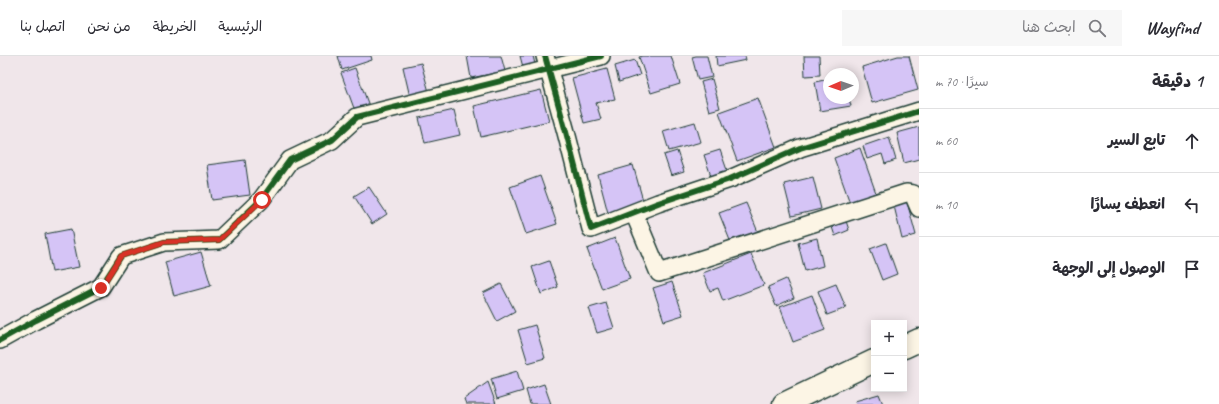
<!DOCTYPE html>
<html lang="ar">
<meta charset="utf-8">
<style>
:root{--surface:#fff;--page:#f7f7f7;--text:#2b2b33;--muted:#7c7c81;--line:#e1e1e2}
body{margin:0;font-family:Caveat,"Playpen Sans Arabic",sans-serif;background:var(--page);color:var(--text);direction:rtl}
.controls{position:absolute;right:12px;bottom:12px;display:grid;overflow:hidden;border-radius:0px;box-shadow:0 2px 10px #0003}
.controls button{width:36px;height:36px;display:grid;place-items:center;padding:0;border:0;border-bottom:1px solid var(--line);background:var(--surface);color:var(--text);font:20px sans-serif}
.compass{position:absolute;left:823px;top:12px;width:36px;height:36px;border-radius:50%;background:var(--surface);box-shadow:0 2px 10px #0003;rotate:268deg}
.stop{position:absolute;width:12px;height:12px;margin:-9px;border:3px solid #d93025;border-radius:50%;background:#fff}
.stop.end{background:#d93025;border-color:#fff;box-shadow:0 1px 4px #0008}
.list{margin:0;padding:0;list-style:none}
h2{display:flex;justify-content:space-between;align-items:center;height:52px;margin:0;padding:0 16px;font-size:17px}
h2 small{font-size:13px;font-weight:400;color:var(--muted)}
.list li{display:grid;grid-template-columns:26px 1fr auto;gap:12px;align-items:center;box-sizing:border-box;height:64px;padding:0 16px;border-top:1px solid var(--line)}
.list b{display:block;font-size:15px;white-space:nowrap}
.list em{font-size:13px;font-style:normal;color:var(--muted)}
.icon{flex:none;width:22px;height:22px;fill:none;stroke:currentColor;stroke-width:2;stroke-linecap:round;stroke-linejoin:round}
.map{position:relative;flex:none;width:919px;height:348px;overflow:hidden;direction:ltr}
header{display:flex;align-items:center;gap:24px;box-sizing:border-box;height:56px;padding:0 20px;background:var(--surface);border-bottom:1px solid var(--line)}
header strong{font-size:19px}
nav{display:flex;gap:22px;margin-inline-start:auto;font-size:14px}
.search{width:280px;height:36px;background:var(--page);display:flex;align-items:center;gap:10px;box-sizing:border-box;padding:0 14px;border-radius:0px;color:var(--muted);font-size:15px}
main{display:flex}
aside{flex:1;background:var(--surface)}
.map>svg:first-child{display:block}
.building{fill:#d5c4f6;stroke:#1f3d34}
.lines{fill:none;stroke-linecap:round;stroke-linejoin:round}
.street-casing{stroke:#1f3d34;stroke-width:20}
.secondary-casing{stroke:#1f3d34;stroke-width:25}
.street{stroke:#fcf5e5;stroke-width:17}
.secondary{stroke:#fcf5e5;stroke-width:22}
.cycleway-casing{stroke:#fcf5e5;stroke-width:8}
.cycleway{stroke:#1b5e20;stroke-width:6}
.route{stroke:#d93025;stroke-width:5}
</style>
<header>
<strong>Wayfind</strong>
<div class="search"><svg class="icon" aria-label="search" viewBox="0 0 24 24"><circle cx="10" cy="10" r="6"/><path d="M15 15l6 6"/></svg>ابحث هنا</div>
<nav><a>الرئيسية</a><a>الخريطة</a><a>من نحن</a><a>اتصل بنا</a></nav>
</header>
<main>
<aside>
<h2>1 دقيقة<small>سيرًا · 70 m</small></h2>
<ul class="list">
<li><svg class="icon" aria-label="ahead" viewBox="0 0 24 24"><path d="M12 20V5M6 11l6-6 6 6"/></svg><div><b>تابع السير</b></div><em>60 m</em></li>
<li><svg class="icon" aria-label="left" viewBox="0 0 24 24"><path d="M17 20v-9H6M10 6l-5 5 5 5"/></svg><div><b>انعطف يسارًا</b></div><em>10 m</em></li>
<li><svg class="icon" aria-label="arrive" viewBox="0 0 24 24"><path d="M6 21V4h12l-3 4 3 4H6"/></svg><div><b>الوصول إلى الوجهة</b></div></li>
</ul>
</aside>
<div class="map">
<svg width="919" height="348" viewBox="0 0 919 348">
<rect width="100%" height="100%" fill="#f0e6ea"/>
<filter id="ink" filterUnits="userSpaceOnUse"><feTurbulence type="fractalNoise" baseFrequency=".025" numOctaves="2"/><feDisplacementMap in="SourceGraphic" scale="8" xChannelSelector="R" yChannelSelector="G"/><feConvolveMatrix kernelMatrix="1 2 1 2 8 2 1 2 1" color-interpolation-filters="sRGB"/></filter>
<g filter="url(#ink)">
<g class="building">
<polygon points="338,0 371,0 372,4 342,14"/>
<polygon points="467,0 501,0 505,15 471,22"/>
<polygon points="520,0 533,0 536,12 524,15"/>
<polygon points="643,0 671,0 680,28 651,37 639,1"/>
<polygon points="696,0 707,0 712,21 698,24 692,1"/>
<polygon points="716,0 745,0 746,4 717,10"/>
<polygon points="804,0 819,0 820,19 805,20"/>
<polygon points="898,0 909,0 918,34 872,47 862,11"/>
<polygon points="635,4 640,19 619,26 615,10"/>
<polygon points="421,7 429,36 410,41 403,11"/>
<polygon points="355,12 369,50 355,55 341,17"/>
<polygon points="607,13 615,43 596,47 601,63 584,67 572,22"/>
<polygon points="712,23 720,52 709,55 701,26"/>
<polygon points="829,23 829,42 849,42 851,50 820,55 815,26"/>
<polygon points="541,34 549,65 481,81 474,50"/>
<polygon points="758,42 776,91 737,105 719,56"/>
<polygon points="454,54 460,79 425,87 419,62"/>
<polygon points="695,66 701,86 669,95 663,75"/>
<polygon points="919,71 919,103 904,107 897,77"/>
<polygon points="889,81 896,104 885,108 882,98 867,103 863,90"/>
<polygon points="860,92 876,137 850,147 834,102"/>
<polygon points="720,94 728,117 712,123 704,99"/>
<polygon points="677,95 684,116 671,120 664,99"/>
<polygon points="245,104 250,139 212,144 207,109"/>
<polygon points="633,109 644,148 608,157 598,119"/>
<polygon points="540,120 557,168 526,178 510,131"/>
<polygon points="813,121 821,153 792,160 784,128"/>
<polygon points="369,131 387,158 372,168 354,140"/>
<polygon points="907,146 916,179 902,183 894,150"/>
<polygon points="746,147 758,176 731,187 719,157"/>
<polygon points="846,165 849,174 835,180 832,171"/>
<polygon points="71,173 79,211 52,216 45,178"/>
<polygon points="615,182 630,223 602,233 587,193"/>
<polygon points="817,182 823,210 805,215 798,187"/>
<polygon points="886,187 897,218 882,224 870,193"/>
<polygon points="201,196 211,230 174,240 165,206"/>
<polygon points="751,198 764,229 723,245 718,232 710,235 703,217"/>
<polygon points="549,205 558,231 541,238 532,211"/>
<polygon points="786,223 794,242 776,250 768,231"/>
<polygon points="672,226 683,259 664,265 653,232"/>
<polygon points="501,228 515,255 497,265 483,237"/>
<polygon points="836,228 846,252 827,259 818,235"/>
<polygon points="812,239 825,274 793,286 780,251"/>
<polygon points="606,247 614,272 597,277 589,252"/>
<polygon points="535,269 545,302 528,307 518,274"/>
<polygon points="517,315 523,335 497,343 491,323"/>
<polygon points="488,326 496,348 466,348 464,343"/>
<polygon points="544,328 551,348 530,348 526,334"/>
<polygon points="879,338 883,348 856,348 855,345"/>
</g>
<g class="lines">
<defs>
<g id="street">
<polyline points="545,0 566,76 591,173 658,147 730,123 800,92 919,55"/>
<polyline points="634,157 659,217 906,137 913,138 919,152"/>
<polyline points="0,284 36,264 101,231 121,200 164,186 219,184 261,144 290,104 332,84 357,61 601,0"/>
</g>
<g id="secondary">
<polyline points="904,291 919,284"/>
<polyline points="784,348 874,305"/>
</g>
</defs>
<use href="#street" class="street-casing"/>
<use href="#secondary" class="secondary-casing"/>
<use href="#street" class="street"/>
<use href="#secondary" class="secondary"/>
<defs>
<g id="cycleway">
<polyline points="545,0 566,76 591,173 658,147 730,123 800,92 919,55"/>
<polyline points="0,284 36,264 101,231 121,200 164,186 219,184 261,144 290,104 332,84 357,61 601,0"/>
</g>
</defs>
<use href="#cycleway" class="cycleway-casing"/>
<use href="#cycleway" class="cycleway"/>
</g>
</g>
<g class="lines" filter="url(#ink)">
<polyline class="route" points="101,232 121,200 164,186 219,184 262,144"/>
</g>
</svg>
<div class="controls">
<button>+</button>
<button>−</button>
</div>
<svg class="compass" viewBox="-18 -18 36 36"><path d="M0-13l5 13h-10z" fill="#e53935"/><path d="M0 13l5-13h-10z" fill="#7c7c81"/></svg>
<div class="stop" style="left:262px;top:144px"></div>
<div class="stop end" style="left:101px;top:232px"></div>
</div>
</main>
